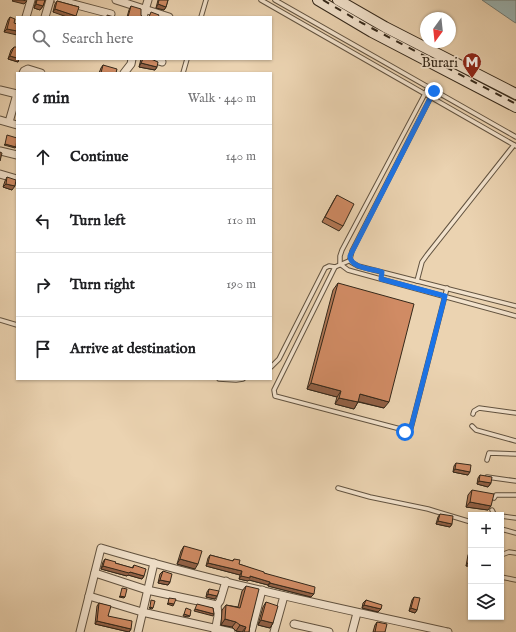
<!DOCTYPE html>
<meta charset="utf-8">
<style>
:root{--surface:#fff;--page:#f2f2f2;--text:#202124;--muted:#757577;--line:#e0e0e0}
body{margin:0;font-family:"IM FELL English",serif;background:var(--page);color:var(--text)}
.controls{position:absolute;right:12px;bottom:12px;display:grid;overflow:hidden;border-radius:0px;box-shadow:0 1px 3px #0004}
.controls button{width:36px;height:36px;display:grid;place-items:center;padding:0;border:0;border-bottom:1px solid var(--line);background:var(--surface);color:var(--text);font:20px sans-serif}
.compass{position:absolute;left:420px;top:12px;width:36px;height:36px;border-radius:50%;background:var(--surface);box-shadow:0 1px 3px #0004;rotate:195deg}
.stop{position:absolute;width:12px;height:12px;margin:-9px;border:3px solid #1a73e8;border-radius:50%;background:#fff}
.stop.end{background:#1a73e8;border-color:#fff;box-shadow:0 1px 4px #0008}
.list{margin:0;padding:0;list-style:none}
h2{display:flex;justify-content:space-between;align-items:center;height:52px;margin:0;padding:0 16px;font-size:17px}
h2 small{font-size:13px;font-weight:400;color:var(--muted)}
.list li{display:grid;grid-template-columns:26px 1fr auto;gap:12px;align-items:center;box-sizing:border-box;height:64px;padding:0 16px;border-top:1px solid var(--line)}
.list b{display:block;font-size:15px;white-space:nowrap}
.list em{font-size:13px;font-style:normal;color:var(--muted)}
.icon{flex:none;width:22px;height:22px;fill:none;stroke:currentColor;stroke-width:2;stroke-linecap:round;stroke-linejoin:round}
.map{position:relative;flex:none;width:516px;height:632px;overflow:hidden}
.search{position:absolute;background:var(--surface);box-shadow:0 1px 3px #0004;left:16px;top:16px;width:256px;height:44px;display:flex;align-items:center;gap:10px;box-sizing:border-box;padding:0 14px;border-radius:0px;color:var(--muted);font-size:15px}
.panel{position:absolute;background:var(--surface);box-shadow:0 1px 3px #0004;left:16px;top:72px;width:256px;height:308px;border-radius:0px}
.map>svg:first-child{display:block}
.water{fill:#9bb6b5;stroke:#727d77}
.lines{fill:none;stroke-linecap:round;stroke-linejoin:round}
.lane-casing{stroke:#625340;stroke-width:5.5}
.street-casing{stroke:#625340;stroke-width:9}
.secondary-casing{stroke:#34281a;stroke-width:12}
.lane{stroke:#f2e2cc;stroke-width:3.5}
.street{stroke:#f2e2cc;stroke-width:7}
.secondary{stroke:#f2e2cc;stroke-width:10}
.rail{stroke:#34281a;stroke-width:2;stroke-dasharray:7 7;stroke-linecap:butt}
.wall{fill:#b37856;stroke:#34281a}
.shaded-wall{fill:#926146;stroke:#34281a}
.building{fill:#d08b64;stroke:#34281a}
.route{stroke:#1a73e8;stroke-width:5}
.labels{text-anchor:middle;stroke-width:3.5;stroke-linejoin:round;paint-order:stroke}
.poi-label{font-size:14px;fill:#34281a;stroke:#f2e2cc;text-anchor:end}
</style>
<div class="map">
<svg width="516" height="632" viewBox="0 0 516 632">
<rect width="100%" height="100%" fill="#ebd3b1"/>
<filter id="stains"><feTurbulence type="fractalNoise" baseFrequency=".005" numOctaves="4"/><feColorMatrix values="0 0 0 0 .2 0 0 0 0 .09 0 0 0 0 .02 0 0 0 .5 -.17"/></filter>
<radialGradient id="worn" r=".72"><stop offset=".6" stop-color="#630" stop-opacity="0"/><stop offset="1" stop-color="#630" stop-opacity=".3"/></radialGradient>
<polygon class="water" points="482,0 516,0 516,23 514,22"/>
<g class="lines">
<defs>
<g id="lane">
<polyline points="261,0 516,146"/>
<polyline points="275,0 516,137"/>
<polyline points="201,17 206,0"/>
<polyline points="183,73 187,59"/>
<polyline points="428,88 342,250 340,256 340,264 348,270 355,272 516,316"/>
<polyline points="434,91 352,251 350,259 351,262 358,266 516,306"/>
<polyline points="351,260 335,267 274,390 275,396 408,431 411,428 447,288"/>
<polyline points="417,281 422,262 427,255 514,145"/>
<polyline points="0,320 17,325"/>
<polyline points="271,367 279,359 325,268 329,266 335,267"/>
<polyline points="219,379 236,380 243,379"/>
<polyline points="473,414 474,411 479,408 516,413"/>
<polyline points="472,426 476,430 516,441"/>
<polyline points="487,460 489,453 516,454"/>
<polyline points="487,477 516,481"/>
<polyline points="338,488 370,497 428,509 471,522"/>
<polyline points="494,498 496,495 516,495"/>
<polyline points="492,510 494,514 497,515"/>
<polyline points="501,516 516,518"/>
<polyline points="501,529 516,533"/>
<polyline points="501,555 509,552 516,553"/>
<polyline points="501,577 516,580"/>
</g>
<g id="street">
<polyline points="58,0 111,14"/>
<polyline points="116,0 169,17"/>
<polyline points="26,17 31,0"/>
<polyline points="45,17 50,0"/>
<polyline points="143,17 148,0"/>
<polyline points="152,59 162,62"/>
<polyline points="23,73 24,71 28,69 41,73"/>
<polyline points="124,73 131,64 132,59"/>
<polyline points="0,90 17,94"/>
<polyline points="0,120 17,125"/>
<polyline points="9,122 17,94"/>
<polyline points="0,151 17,155"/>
<polyline points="0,174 17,179"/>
<polyline points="95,573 147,590 217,605"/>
<polyline points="89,596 142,612 231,632"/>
<polyline points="294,624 329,632"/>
<path d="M80,632L101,548C215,582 332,607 448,632"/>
<polyline points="138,632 154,563"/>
<polyline points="215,632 218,616 217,605 220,601 226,581"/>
<polyline points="251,632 262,590"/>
<polyline points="274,632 284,596"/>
<polyline points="352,632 357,613"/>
</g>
<g id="secondary">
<polyline points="318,0 372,32 516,107"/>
<polyline points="338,0 385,27 516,94"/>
</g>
</defs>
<use href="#lane" class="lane-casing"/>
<use href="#street" class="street-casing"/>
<use href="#secondary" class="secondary-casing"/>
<use href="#lane" class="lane"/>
<use href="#street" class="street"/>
<use href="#secondary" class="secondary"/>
<polyline class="rail" points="323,0 362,23 516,104"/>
</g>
<g class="wall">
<polygon points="36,0 45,0 43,6 40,10 34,8"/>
<polygon points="158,0 168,0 166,7 164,10 156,8"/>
<polygon points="57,1 79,7 53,12 55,4"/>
<polygon points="131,6 141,15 142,17 127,17 129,10"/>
<polygon points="10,17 14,23 4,32 8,20"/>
<polygon points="14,47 17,59 19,59 18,62 8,59 11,50"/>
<polygon points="141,59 151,59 157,67 155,70 139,67"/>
<polygon points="103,65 116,73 99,73 101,68"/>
<polygon points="7,177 12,190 3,187 5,181"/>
<polygon points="337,195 343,226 339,231 322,222 334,200"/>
<polygon points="338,283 384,408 358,402 354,409 335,404 337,397 307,389 333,290"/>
<polygon points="456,463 468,475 453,472 454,466"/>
<polygon points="480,475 491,483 488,487 477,484 478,478"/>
<polygon points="472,490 488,510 466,507 468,495"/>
<polygon points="440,514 452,524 450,527 436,524 438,517"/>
<polygon points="184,546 195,569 177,564 181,551"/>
<polygon points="471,550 471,566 466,566 468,555"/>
<polygon points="210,555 232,561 234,559 239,564 264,573 314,594 311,597 268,586 268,585 249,580 248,581 239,579 240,575 206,566 208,558"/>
<polygon points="105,559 115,563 132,568 134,565 144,576 142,579 128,575 127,576 101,569 103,562"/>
<polygon points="163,571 170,582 168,585 158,583 160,574"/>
<polygon points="246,586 250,625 249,632 240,632 236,631 232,627 221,625 222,610 226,605 238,607 242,591"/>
<polygon points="209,589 215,599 206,597 207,592"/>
<polygon points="414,597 417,610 415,613 409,611 412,600"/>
<polygon points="366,600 381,609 378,612 362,608 363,603"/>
<polygon points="266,602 273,623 270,628 258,625 263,607"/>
<polygon points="99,603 108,616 131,629 129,632 95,624 97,606"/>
<polygon points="377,622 385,632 373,632 375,625"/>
</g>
<g class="shaded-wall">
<polygon points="13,0 22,0 27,1 24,4 12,1"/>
<polygon points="36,4 43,6 40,10 34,8"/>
<polygon points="158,4 166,7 164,10 156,8"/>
<polygon points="55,9 76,16 75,17 67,17 53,12"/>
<polygon points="7,29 17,31 17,35 4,32"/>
<polygon points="10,56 17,58 17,59 19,59 18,62 8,59"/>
<polygon points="141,63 157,67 155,70 139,67"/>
<polygon points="5,144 16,147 15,148 4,145"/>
<polygon points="6,184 15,186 12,190 3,187"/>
<polygon points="311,383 341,391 337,397 307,389"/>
<polygon points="360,394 389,402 384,408 356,401"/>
<polygon points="339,398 358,402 354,409 335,404"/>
<polygon points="455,469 470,472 468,475 453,472"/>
<polygon points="479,481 491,483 488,487 477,484"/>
<polygon points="470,502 491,506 488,510 466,507"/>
<polygon points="438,521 452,524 450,527 436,524"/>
<polygon points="180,559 198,564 195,569 177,564"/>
<polygon points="469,561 471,561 471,566 466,566"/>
<polygon points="208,563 242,571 240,575 206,566"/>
<polygon points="103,566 130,572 144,576 142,579 128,575 127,576 101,569"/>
<polygon points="241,576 250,576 270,582 268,585 249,580 248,581 239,579"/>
<polygon points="160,580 170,582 168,585 158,583"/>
<polygon points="270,583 314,594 311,597 268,586"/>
<polygon points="208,594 217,596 215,599 206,597"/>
<polygon points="120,596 125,597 124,598 119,597"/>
<polygon points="168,603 174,604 173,606 167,604"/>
<polygon points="364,605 381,609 378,612 362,608"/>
<polygon points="150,607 153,608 152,609 149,608"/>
<polygon points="411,608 417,610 415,613 409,611"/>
<polygon points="195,609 214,614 213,616 194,611"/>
<polygon points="184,614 190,616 188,617 183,616"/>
<polygon points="225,619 236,622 232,627 221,625"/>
<polygon points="261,620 273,623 270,628 258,625"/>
<polygon points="97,621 131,629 129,632 95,624"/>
<polygon points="240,625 246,627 242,632 236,631"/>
</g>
<g class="building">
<polygon points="37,0 45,0 43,6 36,4"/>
<polygon points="159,0 168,0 166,7 158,4"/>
<polygon points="57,1 79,7 76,16 55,9"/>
<polygon points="131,6 141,9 141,15 142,17 128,17"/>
<polygon points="151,12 159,15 158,17 149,17"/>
<polygon points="107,15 114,17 107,17"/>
<polygon points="10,17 15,19 14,23 17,24 17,31 7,29"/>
<polygon points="14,47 17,47 17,58 10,56"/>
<polygon points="143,59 151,59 158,62 157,67 141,63"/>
<polygon points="103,65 117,69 116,73 101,73"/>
<polygon points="7,135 17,138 16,147 5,144"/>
<polygon points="0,152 2,153 0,161"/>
<polygon points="7,177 16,180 15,186 6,184"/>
<polygon points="337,195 354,204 343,226 325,217"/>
<polygon points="338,283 414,304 389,402 360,394 358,402 339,398 341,391 311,383"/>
<polygon points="456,463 471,465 470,472 455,469"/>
<polygon points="480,475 492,477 491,483 479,481"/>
<polygon points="472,490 494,494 491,506 470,502"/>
<polygon points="440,514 453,516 452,524 438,521"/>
<polygon points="184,546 202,551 198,564 180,559"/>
<polygon points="471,552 471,561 469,561"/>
<polygon points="210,555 233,561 234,559 240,560 239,564 264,572 264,573 315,587 314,594 270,583 270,582 250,576 250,578 241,576 242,571 208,563"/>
<polygon points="105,559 116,562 115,563 133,568 134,565 146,569 144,576 130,572 129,573 103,566"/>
<polygon points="163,571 172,574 170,582 160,580"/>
<polygon points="246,586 259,589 250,625 249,632 244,632 246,627 240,625 236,622 225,619 226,605 240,608"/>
<polygon points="122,588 127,589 125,597 120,596"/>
<polygon points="209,589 219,591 217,596 208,594"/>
<polygon points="414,597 420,598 417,610 411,608"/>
<polygon points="169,598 176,599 174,604 168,603"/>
<polygon points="151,600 155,601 153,608 150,607"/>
<polygon points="366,600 382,605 381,609 364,605"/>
<polygon points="266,602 278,606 273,623 261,620"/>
<polygon points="99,603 111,606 108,616 132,621 131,629 97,621"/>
<polygon points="197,604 213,608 214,614 195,609"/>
<polygon points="186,608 191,610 190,616 184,614"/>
<polygon points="377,622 387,624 385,632 375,632"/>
</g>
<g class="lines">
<path class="route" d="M405,432L408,431L411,428L445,296L381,279L382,272C373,269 350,268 350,256L434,91"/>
</g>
<defs>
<symbol id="metro-pin" viewBox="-11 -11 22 30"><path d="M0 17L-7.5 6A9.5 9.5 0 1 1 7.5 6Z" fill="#8f2418" stroke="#f2e2cc"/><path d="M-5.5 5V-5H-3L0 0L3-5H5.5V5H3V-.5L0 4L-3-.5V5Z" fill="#fff"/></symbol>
</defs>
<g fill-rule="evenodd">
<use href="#metro-pin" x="461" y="51" width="22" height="30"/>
</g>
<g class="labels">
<g class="poi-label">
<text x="458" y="67">Burari</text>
</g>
</g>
<rect width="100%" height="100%" filter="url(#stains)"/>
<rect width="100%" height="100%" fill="url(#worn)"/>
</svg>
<div class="controls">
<button>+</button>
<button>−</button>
<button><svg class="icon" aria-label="layers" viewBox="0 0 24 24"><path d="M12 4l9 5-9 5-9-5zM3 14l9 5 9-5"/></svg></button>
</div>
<svg class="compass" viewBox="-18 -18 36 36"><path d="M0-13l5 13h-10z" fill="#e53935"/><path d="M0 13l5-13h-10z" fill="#757577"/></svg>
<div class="stop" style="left:405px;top:432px"></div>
<div class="stop end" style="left:434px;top:91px"></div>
<div class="search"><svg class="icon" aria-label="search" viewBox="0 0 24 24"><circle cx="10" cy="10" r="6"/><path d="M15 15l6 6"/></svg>Search here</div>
<section class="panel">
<h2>6 min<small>Walk · 440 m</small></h2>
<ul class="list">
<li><svg class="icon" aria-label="ahead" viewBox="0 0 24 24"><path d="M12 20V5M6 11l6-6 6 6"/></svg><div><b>Continue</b></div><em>140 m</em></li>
<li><svg class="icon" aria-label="left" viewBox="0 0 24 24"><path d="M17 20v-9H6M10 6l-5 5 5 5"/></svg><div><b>Turn left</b></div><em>110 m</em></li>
<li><svg class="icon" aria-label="right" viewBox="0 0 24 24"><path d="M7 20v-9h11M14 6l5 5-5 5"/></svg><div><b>Turn right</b></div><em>190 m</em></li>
<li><svg class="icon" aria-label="arrive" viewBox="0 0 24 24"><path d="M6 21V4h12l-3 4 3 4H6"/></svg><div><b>Arrive at destination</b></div></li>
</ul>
</section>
</div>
